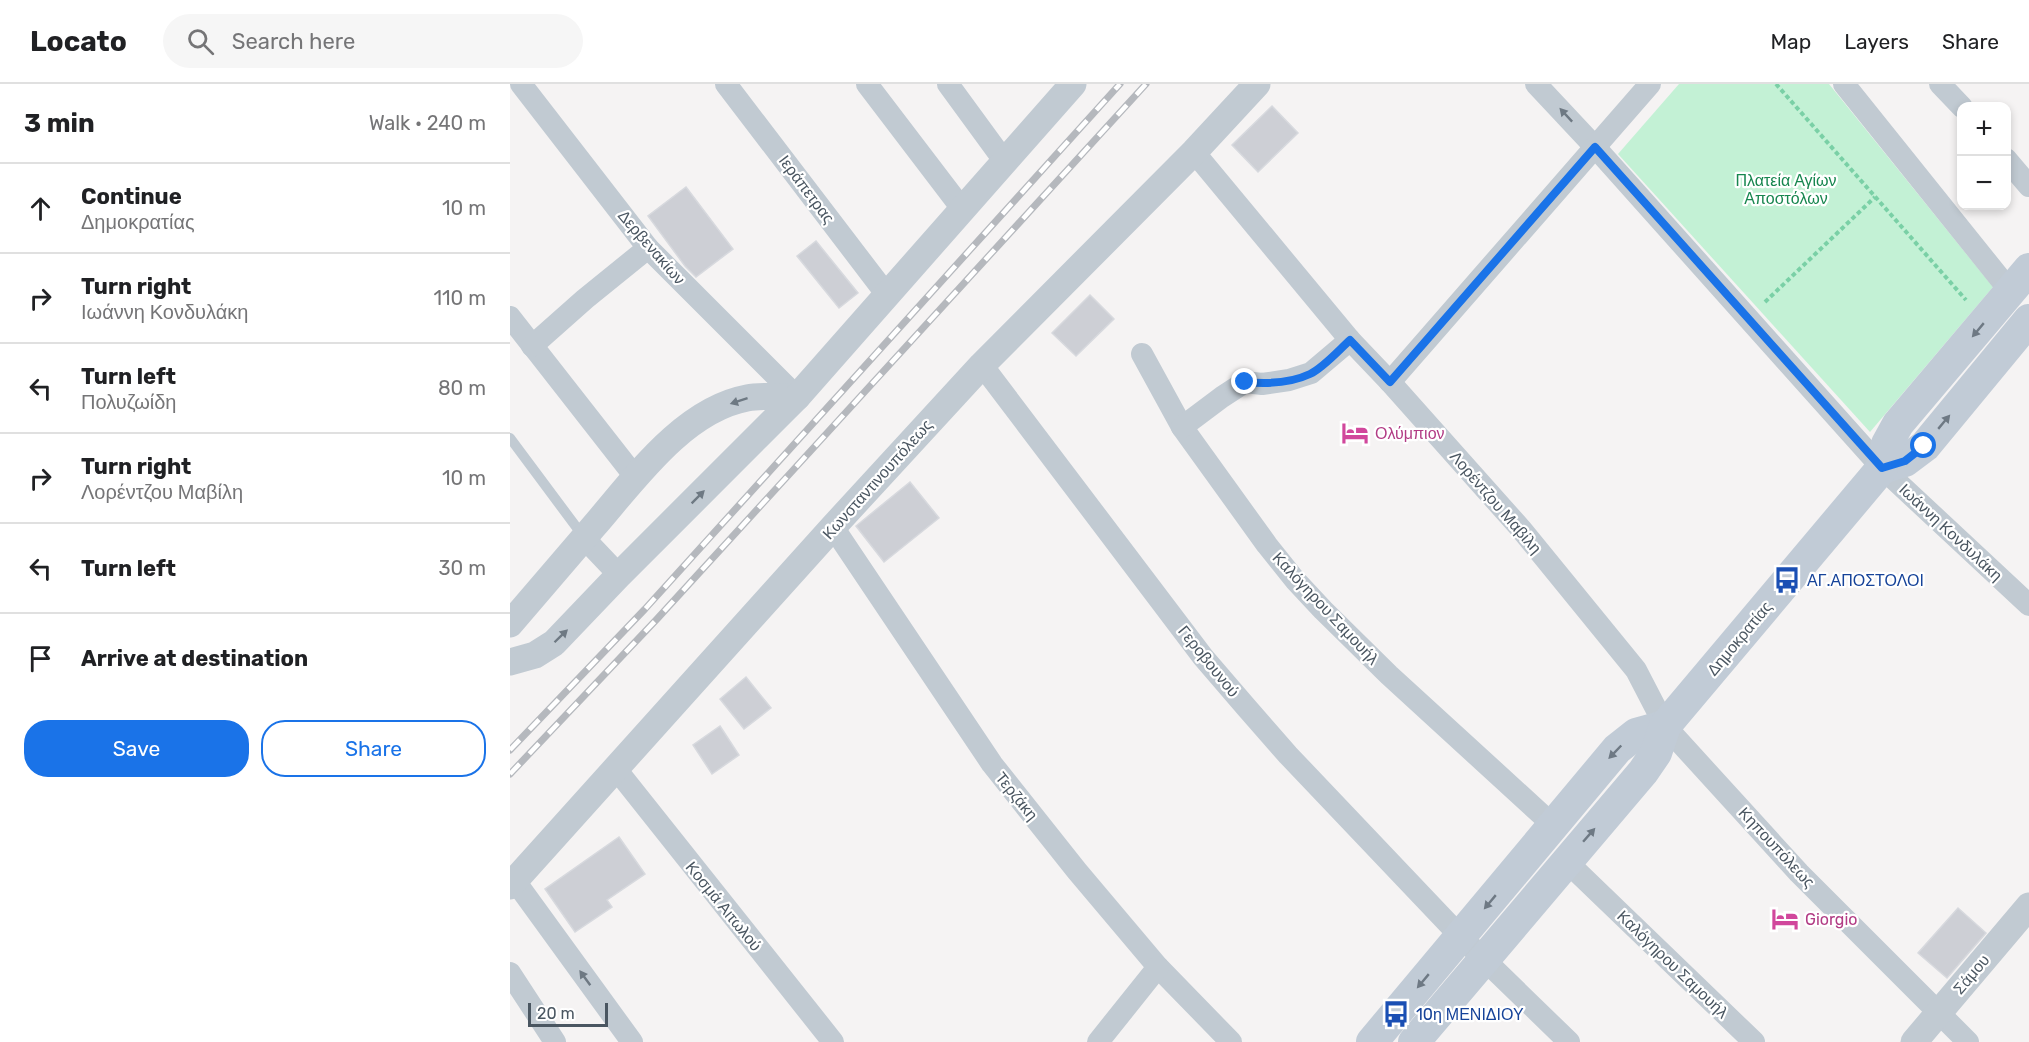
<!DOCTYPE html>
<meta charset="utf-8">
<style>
:root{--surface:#fff;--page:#f6f6f6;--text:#202124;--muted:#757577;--line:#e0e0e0;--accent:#1a73e8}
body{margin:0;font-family:Rubik,sans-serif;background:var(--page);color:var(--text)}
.controls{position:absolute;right:18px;top:18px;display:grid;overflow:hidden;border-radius:12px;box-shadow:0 3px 9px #0003}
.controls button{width:54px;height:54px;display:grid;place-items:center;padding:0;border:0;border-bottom:2px solid var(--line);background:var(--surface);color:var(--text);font:30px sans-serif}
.scale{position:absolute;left:18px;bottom:15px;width:80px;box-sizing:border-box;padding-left:6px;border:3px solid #4a5661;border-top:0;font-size:16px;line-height:21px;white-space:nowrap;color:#4a5661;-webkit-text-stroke:4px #fff;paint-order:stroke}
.stop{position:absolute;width:18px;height:18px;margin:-14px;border:4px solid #1a73e8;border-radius:50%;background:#fff}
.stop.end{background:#1a73e8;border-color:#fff;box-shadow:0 2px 6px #0008}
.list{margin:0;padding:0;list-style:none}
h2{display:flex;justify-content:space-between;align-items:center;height:78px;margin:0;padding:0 24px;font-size:26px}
h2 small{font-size:20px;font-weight:400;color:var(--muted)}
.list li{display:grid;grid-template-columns:39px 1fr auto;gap:18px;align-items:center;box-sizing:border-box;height:90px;padding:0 24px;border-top:2px solid var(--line)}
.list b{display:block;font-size:22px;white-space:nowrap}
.list p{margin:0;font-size:20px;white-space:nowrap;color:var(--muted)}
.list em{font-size:20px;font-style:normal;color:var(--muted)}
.actions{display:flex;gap:12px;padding:18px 24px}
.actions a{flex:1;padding:14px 0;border:2px solid var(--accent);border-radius:24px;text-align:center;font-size:21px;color:var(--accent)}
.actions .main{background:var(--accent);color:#fff}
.icon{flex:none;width:33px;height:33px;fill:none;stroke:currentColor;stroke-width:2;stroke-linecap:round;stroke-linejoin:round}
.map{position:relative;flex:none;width:1519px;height:958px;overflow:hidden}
header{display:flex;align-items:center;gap:36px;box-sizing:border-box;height:84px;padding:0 30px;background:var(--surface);border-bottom:2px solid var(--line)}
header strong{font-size:28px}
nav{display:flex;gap:33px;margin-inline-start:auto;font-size:21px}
.search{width:420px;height:54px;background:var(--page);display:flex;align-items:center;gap:15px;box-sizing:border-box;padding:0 21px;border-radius:33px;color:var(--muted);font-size:22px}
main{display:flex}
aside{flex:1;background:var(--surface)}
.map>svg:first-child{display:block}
.green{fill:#c3f1d5}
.building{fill:#cdcfd5;stroke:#d7d9de;stroke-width:1.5}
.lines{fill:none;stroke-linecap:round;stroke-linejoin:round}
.path{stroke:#7ad0a6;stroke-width:4;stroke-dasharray:4.5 3;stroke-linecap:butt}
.service{stroke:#c1cad2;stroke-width:10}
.minor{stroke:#c1cad2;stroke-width:22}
.tertiary{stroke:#c1cad2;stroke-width:27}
.secondary{stroke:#c1cbd6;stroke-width:32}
.rail-casing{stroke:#b5b8bd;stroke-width:7}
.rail{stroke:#fff;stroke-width:4.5;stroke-dasharray:14;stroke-linecap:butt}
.oneway{fill:#6e7983}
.oneway2{fill:#6e7984}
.route{stroke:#1a73e8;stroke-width:8}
.labels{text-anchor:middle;stroke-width:4.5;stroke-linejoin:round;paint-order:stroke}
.park-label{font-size:16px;fill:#17864f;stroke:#fff}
.street-label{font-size:16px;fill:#4a5661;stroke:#fff}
.hotel-label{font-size:16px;fill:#b23c85;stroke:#fff;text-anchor:start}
.transit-label{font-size:16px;fill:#164399;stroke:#fff;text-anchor:start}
</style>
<header>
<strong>Locato</strong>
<div class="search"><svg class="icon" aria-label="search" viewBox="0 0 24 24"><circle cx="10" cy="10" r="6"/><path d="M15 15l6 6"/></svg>Search here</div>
<nav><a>Map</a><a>Layers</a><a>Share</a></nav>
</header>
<main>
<aside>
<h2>3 min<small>Walk · 240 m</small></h2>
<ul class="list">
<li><svg class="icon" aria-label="ahead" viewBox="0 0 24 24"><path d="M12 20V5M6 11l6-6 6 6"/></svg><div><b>Continue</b><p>Δημοκρατίας</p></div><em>10 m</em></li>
<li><svg class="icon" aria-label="right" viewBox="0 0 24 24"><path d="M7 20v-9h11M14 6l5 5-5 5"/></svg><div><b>Turn right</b><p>Ιωάννη Κονδυλάκη</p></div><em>110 m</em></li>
<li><svg class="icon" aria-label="left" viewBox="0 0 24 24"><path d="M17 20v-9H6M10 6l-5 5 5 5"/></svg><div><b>Turn left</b><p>Πολυζωίδη</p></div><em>80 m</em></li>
<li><svg class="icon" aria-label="right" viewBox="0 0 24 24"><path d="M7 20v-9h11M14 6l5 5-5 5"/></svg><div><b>Turn right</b><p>Λορέντζου Μαβίλη</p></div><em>10 m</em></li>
<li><svg class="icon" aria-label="left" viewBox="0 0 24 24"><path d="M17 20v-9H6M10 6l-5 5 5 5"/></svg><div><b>Turn left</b></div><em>30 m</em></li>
<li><svg class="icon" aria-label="arrive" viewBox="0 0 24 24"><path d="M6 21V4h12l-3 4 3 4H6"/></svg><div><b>Arrive at destination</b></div></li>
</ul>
<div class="actions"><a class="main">Save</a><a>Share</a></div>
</aside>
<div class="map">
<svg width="1519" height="958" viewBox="0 0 1519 958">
<rect width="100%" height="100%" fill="#f5f3f3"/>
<polygon class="green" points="1169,0 1319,0 1483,203 1360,348 1108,70"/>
<g class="building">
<polygon points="762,22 788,49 748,88 722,61"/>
<polygon points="176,103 223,165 186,193 175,182 138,132"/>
<polygon points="306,157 348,209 329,224 287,172"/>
<polygon points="580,211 604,235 566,272 542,249"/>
<polygon points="400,398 429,434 374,478 346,442"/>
<polygon points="236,593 261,624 234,645 210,615"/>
<polygon points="210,642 229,671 202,690 183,661"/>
<polygon points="109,753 135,790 97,816 102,823 65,848 35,805"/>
<polygon points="1448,824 1476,849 1437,894 1408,869"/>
</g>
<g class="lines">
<g class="path">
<polyline points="1266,0 1456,216"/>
<polyline points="1255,218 1365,113"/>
</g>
<polyline class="service" points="0,354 73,452"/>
<g class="minor">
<polyline points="11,0 138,164 287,313"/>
<polyline points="216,0 377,211"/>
<polyline points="357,0 453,126"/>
<polyline points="438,0 495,78"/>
<polyline points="1026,0 1085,63 1372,384 1519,521"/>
<polyline points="1334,0 1500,207"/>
<polyline points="1430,0 1452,23"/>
<polyline points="684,68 840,256 880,298 1011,445 1126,586 1155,642 1289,789 1458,958"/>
<polyline points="1496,75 1519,102"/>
<polyline points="0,233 126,394"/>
<polyline points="22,262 75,215 138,164"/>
<polyline points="632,270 672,343 757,461 785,496 813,526 879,591 1043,741"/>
<polyline points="472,281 693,573 736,623 778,671 951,853 1059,958"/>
<polyline points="880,298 1140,0"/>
<polyline points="672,343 712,313 735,298 752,300 779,296 801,289 840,256"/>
<polyline points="323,443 482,680 567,787 648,883 721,958"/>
<polyline points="74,454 109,491"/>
<polyline points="106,685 323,958"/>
<polyline points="1056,777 1244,958"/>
<polyline points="5,797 122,958"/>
<polyline points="0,889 45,958"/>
<polyline points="588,958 648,883"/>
</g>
<g class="tertiary">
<path d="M0,540C28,507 56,475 84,442C124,396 173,326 237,314C252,311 271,313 287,313"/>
<polyline points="0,578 25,571 44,559 109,491 287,313 563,0"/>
<polyline points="0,802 323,443 472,281 684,68 747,0"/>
<polyline points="1404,958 1519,822"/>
</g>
<g class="secondary">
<polyline points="1372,384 1395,377 1415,362 1519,236"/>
<polyline points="862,958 1107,665 1126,650 1155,642"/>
<polyline points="904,958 1133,688 1146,669 1155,642 1372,384 1377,360 1388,340 1519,185"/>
</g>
<defs>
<g id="rail">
<polyline points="0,666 135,525 610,0"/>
<polyline points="0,690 147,535 636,0"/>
</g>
</defs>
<use href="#rail" class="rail-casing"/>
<use href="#rail" class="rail"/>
</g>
<defs><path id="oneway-solid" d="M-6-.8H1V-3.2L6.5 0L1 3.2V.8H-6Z" transform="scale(1.5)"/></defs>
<g class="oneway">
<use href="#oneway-solid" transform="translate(1056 31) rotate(-133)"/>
<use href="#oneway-solid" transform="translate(229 317) rotate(162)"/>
<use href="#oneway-solid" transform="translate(188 413) rotate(-45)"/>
<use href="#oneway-solid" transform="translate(51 552) rotate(-44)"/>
<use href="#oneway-solid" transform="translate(75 894) rotate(-126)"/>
</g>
<g class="oneway2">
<use href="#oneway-solid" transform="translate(1468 246) rotate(130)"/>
<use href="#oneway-solid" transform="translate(1434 338) rotate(-50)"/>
<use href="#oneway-solid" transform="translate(1105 668) rotate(134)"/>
<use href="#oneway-solid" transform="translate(1079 751) rotate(-49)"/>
<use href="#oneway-solid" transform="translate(980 818) rotate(130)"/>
<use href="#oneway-solid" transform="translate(913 897) rotate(130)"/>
</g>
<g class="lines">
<path class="route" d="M735,298C756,300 781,299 800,290C813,284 829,266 840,256L880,298L1085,63L1372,384L1395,377L1414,362"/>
</g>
<defs>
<symbol id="hotel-bare" viewBox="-9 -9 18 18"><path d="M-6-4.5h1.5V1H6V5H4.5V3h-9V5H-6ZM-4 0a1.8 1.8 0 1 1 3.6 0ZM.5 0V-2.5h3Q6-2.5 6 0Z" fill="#d1479c" stroke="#fff" stroke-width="2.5" paint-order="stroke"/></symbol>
<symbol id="bus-bare" viewBox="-9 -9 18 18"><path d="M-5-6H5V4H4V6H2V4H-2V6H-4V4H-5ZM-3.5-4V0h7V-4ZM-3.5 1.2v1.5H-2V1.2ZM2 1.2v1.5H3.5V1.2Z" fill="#1a4fb4" stroke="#fff" stroke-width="2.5" paint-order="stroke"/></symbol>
</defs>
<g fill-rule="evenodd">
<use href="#hotel-bare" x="826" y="330" width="38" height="38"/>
<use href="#bus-bare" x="1258" y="477" width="38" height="38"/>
<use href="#hotel-bare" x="1256" y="816" width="38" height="38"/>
<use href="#bus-bare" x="867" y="911" width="38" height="38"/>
</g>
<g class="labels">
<g class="park-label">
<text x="1276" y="102">Πλατεία Αγίων<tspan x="1276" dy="18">Αποστόλων</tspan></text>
</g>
<g class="street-label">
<text transform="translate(297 105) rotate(53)" y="6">Ιεράπετρας</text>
<text transform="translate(142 163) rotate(49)" y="6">Δερβενακίων</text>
<text transform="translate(367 395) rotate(-48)" y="6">Κωνσταντινουπόλεως</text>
<text transform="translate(986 418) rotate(49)" y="6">Λορέντζου Μαβίλη</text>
<text transform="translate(1441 448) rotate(43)" y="6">Ιωάννη Κονδυλάκη</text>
<text transform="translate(816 524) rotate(47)" y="6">Καλόγηρου Σαμουήλ</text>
<text transform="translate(1229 554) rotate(-50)" y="6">Δημοκρατίας</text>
<text transform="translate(699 577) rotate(51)" y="6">Γεροβουνού</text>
<text transform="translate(507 712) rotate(51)" y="6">Τερζάκη</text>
<text transform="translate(1267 763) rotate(47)" y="6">Κηπουπόλεως</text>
<text transform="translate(214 822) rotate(51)" y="6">Κοσμά Αιτωλού</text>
<text transform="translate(1163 880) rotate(44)" y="6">Καλόγηρου Σαμουήλ</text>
<text transform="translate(1461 890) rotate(-50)" y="6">Σάμου</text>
</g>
<g class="hotel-label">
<text x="865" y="355">Ολύμπιον</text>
<text x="1295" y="841">Giorgio</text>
</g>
<g class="transit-label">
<text x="1297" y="502">ΑΓ.ΑΠΟΣΤΟΛΟΙ</text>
<text x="906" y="936">10η ΜΕΝΙΔΙΟΥ</text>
</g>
</g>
</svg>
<div class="controls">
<button>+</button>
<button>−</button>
</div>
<div class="scale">20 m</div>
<div class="stop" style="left:1414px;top:362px"></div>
<div class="stop end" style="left:735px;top:298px"></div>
</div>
</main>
